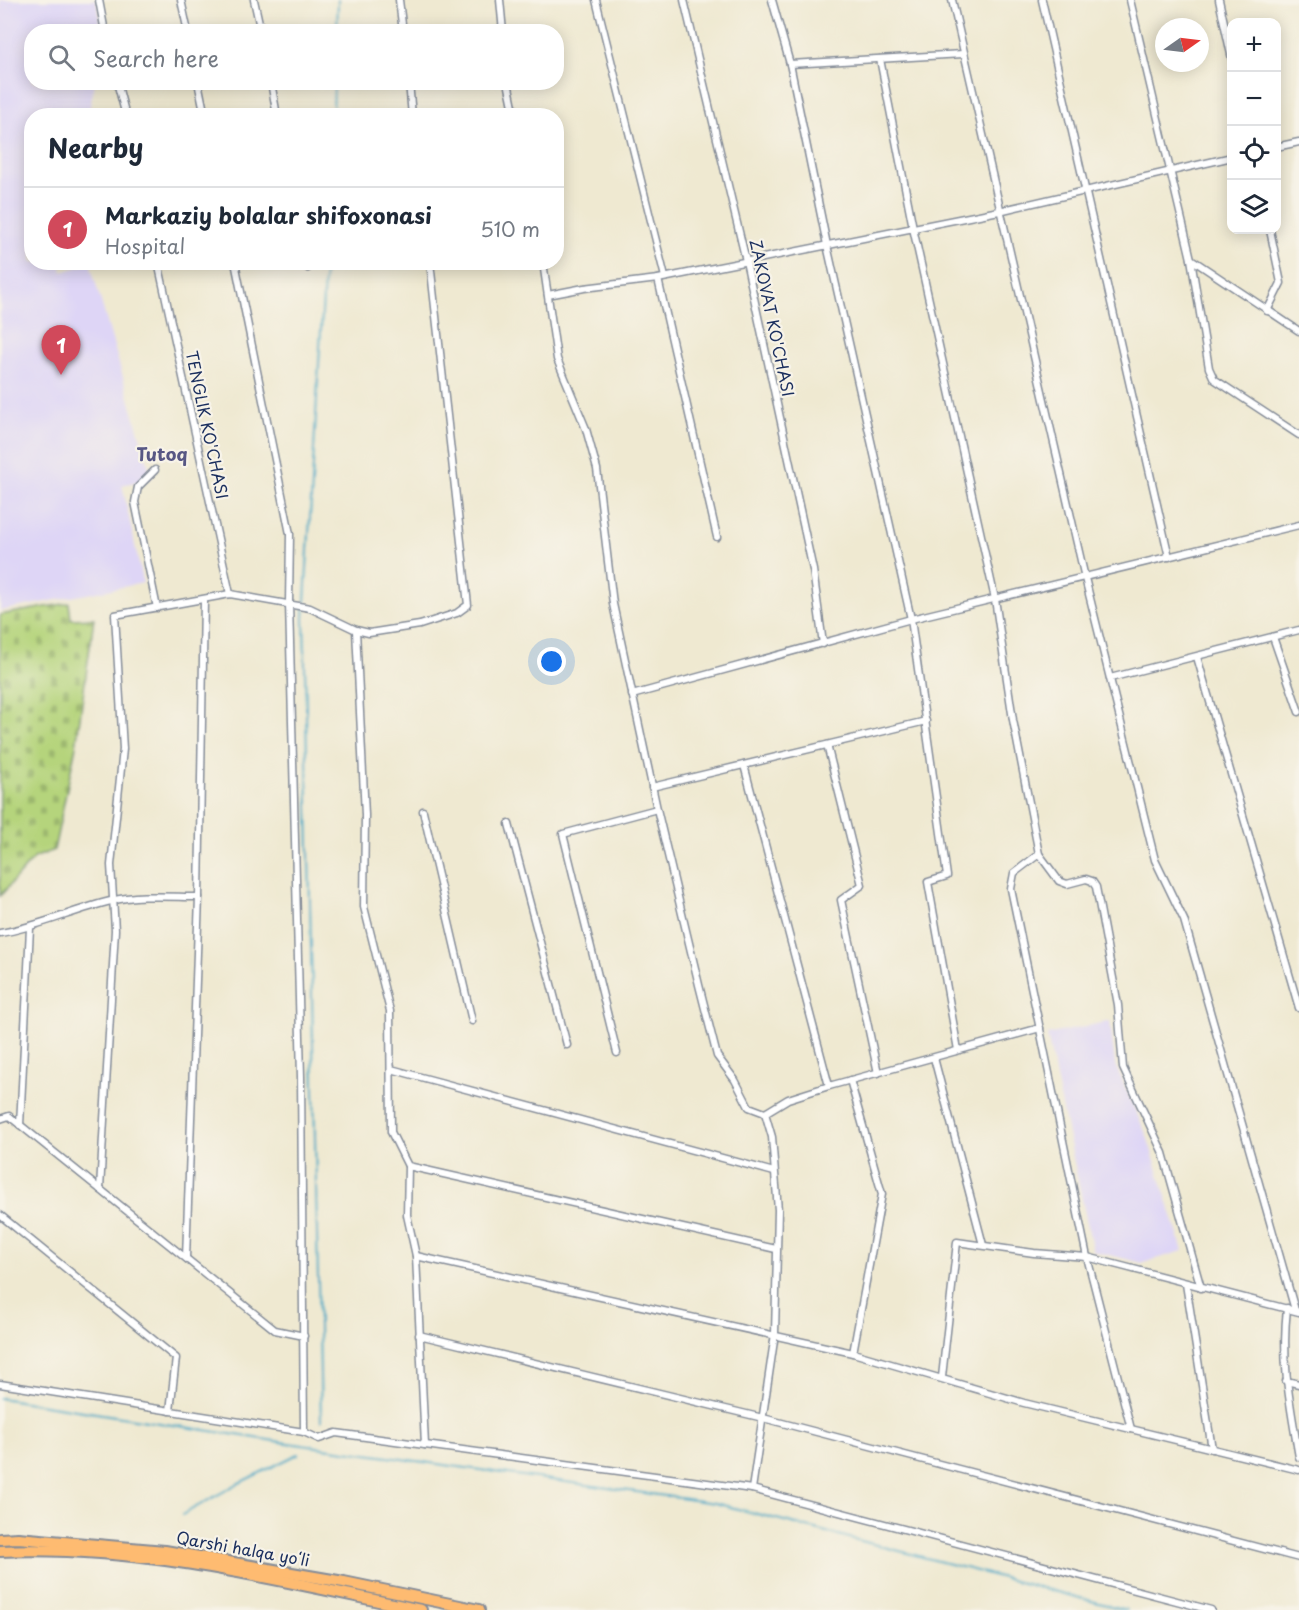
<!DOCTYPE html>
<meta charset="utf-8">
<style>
:root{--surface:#fff;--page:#f2f2f3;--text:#1f2937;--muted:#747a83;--line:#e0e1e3;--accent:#d1495b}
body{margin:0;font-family:"Playpen Sans",sans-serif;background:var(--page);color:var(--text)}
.controls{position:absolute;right:18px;top:18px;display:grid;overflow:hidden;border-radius:12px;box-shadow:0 3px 15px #0003}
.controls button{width:54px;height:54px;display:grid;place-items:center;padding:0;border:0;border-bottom:2px solid var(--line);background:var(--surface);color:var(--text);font:30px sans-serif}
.compass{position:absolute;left:1155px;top:18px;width:54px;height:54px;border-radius:50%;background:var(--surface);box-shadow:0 3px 15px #0003;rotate:76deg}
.you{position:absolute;left:552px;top:662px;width:21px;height:21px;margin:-15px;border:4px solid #fff;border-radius:50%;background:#1a73e8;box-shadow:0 0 0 9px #1a73e833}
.badge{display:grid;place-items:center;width:39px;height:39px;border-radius:50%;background:var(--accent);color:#fff;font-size:20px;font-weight:700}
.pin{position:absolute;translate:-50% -50px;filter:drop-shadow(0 2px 3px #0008)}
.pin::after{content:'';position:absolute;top:32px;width:21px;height:18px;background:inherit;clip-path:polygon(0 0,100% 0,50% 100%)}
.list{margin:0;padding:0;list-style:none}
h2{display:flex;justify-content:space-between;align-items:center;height:78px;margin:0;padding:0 24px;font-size:26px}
h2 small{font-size:20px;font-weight:400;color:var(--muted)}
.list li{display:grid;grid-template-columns:39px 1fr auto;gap:18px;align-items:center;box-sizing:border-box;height:84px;padding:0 24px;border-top:2px solid var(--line)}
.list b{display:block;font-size:22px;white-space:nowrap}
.list p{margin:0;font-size:20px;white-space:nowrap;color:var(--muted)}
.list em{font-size:20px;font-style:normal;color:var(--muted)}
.icon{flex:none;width:33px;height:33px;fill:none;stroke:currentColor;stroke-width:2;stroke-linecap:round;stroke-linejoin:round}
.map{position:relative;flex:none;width:1299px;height:1610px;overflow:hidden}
.search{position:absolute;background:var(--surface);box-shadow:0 3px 15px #0003;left:24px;top:24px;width:540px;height:66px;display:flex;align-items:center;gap:15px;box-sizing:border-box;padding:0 21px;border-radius:24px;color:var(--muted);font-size:22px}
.panel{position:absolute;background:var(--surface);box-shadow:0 3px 15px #0003;left:24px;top:108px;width:540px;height:162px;border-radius:24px}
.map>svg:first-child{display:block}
.built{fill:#ded5f6}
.cemetery{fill:url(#cemetery-stones);stroke:#68826d;stroke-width:1.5}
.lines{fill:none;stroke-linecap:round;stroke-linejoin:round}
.stream{stroke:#46a7c6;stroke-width:2}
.minor-casing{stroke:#858c98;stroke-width:9}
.trunk-casing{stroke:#858c98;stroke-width:14}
.minor{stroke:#fff;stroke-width:6}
.trunk{stroke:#febb71;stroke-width:10}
.labels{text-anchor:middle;stroke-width:4.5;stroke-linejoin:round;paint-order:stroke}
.street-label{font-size:16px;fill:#1b2f5e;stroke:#f7f3e8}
.neighbourhood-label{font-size:18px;font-weight:bold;fill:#575784;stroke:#f7f3e8}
</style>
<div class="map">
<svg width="1299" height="1610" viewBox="0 0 1299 1610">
<defs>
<pattern id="cemetery-stones" width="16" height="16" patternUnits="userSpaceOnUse" patternTransform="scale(1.5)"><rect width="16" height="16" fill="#b5d47c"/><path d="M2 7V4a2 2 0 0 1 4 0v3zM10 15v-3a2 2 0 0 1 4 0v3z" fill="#9bb66e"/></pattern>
</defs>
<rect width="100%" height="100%" fill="#f7f3e8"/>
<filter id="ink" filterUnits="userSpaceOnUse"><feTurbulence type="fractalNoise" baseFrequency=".0167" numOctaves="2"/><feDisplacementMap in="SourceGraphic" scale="12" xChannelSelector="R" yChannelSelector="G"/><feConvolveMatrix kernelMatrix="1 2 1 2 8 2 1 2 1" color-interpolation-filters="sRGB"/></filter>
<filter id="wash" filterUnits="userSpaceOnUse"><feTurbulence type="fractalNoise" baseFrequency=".008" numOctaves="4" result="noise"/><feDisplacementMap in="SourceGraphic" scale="24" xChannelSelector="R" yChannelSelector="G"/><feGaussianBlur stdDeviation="1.35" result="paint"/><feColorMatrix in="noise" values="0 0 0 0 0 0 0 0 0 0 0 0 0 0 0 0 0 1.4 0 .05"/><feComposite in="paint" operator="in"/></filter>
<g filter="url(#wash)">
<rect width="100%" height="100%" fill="#efe9d1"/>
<g class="built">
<polygon points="0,0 96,0 102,31 32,32 32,82 95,83 88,115 32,116 32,262 60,263 62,272 90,263 152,478 122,485 143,583 0,611"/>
<polygon points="1110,1021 1115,1065 1147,1136 1183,1251 1143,1263 1093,1251 1047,1035"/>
</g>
<polygon class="cemetery" points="69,603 71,619 94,618 76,746 54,850 34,858 0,896 0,615"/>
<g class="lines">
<g class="stream">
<polyline points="337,32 338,0"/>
<polyline points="333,116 334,82"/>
<polyline points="0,1398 281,1442 715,1503 1126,1610"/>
<polyline points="321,1421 304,618 325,262"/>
<polyline points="182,1515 237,1484 298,1454"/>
</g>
</g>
</g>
<g filter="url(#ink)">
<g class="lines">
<defs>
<g id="minor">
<polyline points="99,0 105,32"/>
<polyline points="181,0 188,32"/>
<polyline points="254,0 261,32"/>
<polyline points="399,0 403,32"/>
<polyline points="500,0 503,32"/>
<polyline points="596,0 665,277"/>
<polyline points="684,0 746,261 813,570 823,644"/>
<polyline points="772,0 790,64 827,245 911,619 947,876 928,882 958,1050"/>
<polyline points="952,0 1085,578 1155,860 1184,920 1295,1310"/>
<polyline points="1042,0 1169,557"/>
<polyline points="1130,0 1191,259 1209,368 1214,379 1299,435"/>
<polyline points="1219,0 1232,59"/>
<polyline points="880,59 913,228 995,599 1013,720 1039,854 1059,881 1067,884 1086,879 1092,881 1096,887 1118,1005 1123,1068 1163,1153 1201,1288"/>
<polyline points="790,64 963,54"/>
<polyline points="117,82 126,116"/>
<polyline points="198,82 205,116"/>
<polyline points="271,82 277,116"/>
<polyline points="409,82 412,116"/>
<polyline points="508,82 515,116"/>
<polyline points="1276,147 1299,142"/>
<polyline points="1191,259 1299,331"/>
<polyline points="158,262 230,594"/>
<polyline points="235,262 290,534 289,603 301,1077 304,1432"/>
<polyline points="307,262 308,268"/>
<polyline points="543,262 557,359 586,429 597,469 613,604 657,809 699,985 717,1056 735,1080 749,1107 765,1113 788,1099 829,1086 1040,1028"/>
<polyline points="658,279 717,537"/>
<polyline points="548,295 584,288 658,279 999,211 1232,157"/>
<polyline points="1267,311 1281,283 1270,230"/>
<polyline points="155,470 138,487 135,502 157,608"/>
<polyline points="356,630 365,815 364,907 390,1011 391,1132 408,1166 407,1215 416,1256 425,1445"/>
<polyline points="1273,637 1299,712"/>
<polyline points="1197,657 1299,1008"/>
<polyline points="1110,678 1299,630"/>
<polyline points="632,695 911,619 1299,525"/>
<polyline points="827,745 862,885 841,900 878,1073"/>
<polyline points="744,765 829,1086"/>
<polyline points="652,787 926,721"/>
<polyline points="423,811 472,1021"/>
<polyline points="509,824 567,1045"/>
<polyline points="1039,854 1014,873 1011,889 1087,1257 1131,1429"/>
<path d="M0,933C39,927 73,910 111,901C139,894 170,897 199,897"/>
<polyline points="617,1053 563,834 657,809"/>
<polyline points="934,1058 983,1245"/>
<polyline points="391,1069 774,1172"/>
<polyline points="850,1080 882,1194 853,1353"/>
<polyline points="0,1119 9,1116 275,1330 304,1336"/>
<polyline points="20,1125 30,928"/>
<polyline points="408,1166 776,1249"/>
<polyline points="100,1189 115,930 111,865 123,749 115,615 230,594 310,608 356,630 369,633 420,625 457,613 468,605 430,262"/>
<polyline points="0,1215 176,1358 170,1411"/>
<polyline points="416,1256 853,1353 1024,1403 1299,1470"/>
<polyline points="186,1258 199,897 204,600"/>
<polyline points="1186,1284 1212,1449"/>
<path d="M1287,1308C1281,1363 1290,1404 1299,1457"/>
<polyline points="419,1335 763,1418 1299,1558"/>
<polyline points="942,1377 957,1242 1034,1253 1087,1257 1299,1312"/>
<polyline points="1286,1381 1299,1384"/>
<polyline points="0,1384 304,1432 319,1439 336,1433 752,1489 1211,1610"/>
<polyline points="752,1489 775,1334 778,1210 772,1137 765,1113"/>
</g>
<g id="trunk">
<polyline points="0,1539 18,1538 165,1551 344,1582 479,1610"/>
<path d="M0,1551C143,1545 282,1581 421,1610"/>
</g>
</defs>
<use href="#minor" class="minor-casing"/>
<use href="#trunk" class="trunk-casing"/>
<use href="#minor" class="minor"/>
<use href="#trunk" class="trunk"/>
</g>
</g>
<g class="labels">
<g class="street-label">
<text transform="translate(772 318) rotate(78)" y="6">ZAKOVAT KO'CHASI</text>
<text transform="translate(207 425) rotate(78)" y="6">TENGLIK KO'CHASI</text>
<text transform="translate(243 1549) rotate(10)" y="6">Qarshi halqa yoʻli</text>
</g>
<g class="neighbourhood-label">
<text x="162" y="461">Tutoq</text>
</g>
</g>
</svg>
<div class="controls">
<button>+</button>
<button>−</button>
<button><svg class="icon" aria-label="locate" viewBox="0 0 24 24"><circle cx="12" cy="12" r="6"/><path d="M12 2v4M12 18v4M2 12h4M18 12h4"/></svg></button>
<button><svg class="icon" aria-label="layers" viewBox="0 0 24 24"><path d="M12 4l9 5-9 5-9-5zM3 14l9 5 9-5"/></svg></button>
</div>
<svg class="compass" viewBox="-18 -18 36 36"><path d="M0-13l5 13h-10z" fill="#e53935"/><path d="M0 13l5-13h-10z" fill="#747a83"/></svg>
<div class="you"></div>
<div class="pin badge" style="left:61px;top:375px">1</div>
<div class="search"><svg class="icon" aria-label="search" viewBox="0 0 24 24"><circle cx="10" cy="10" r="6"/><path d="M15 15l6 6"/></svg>Search here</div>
<section class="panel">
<h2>Nearby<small></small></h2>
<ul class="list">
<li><span class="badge">1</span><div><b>Markaziy bolalar shifoxonasi</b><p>Hospital</p></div><em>510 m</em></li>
</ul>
</section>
</div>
